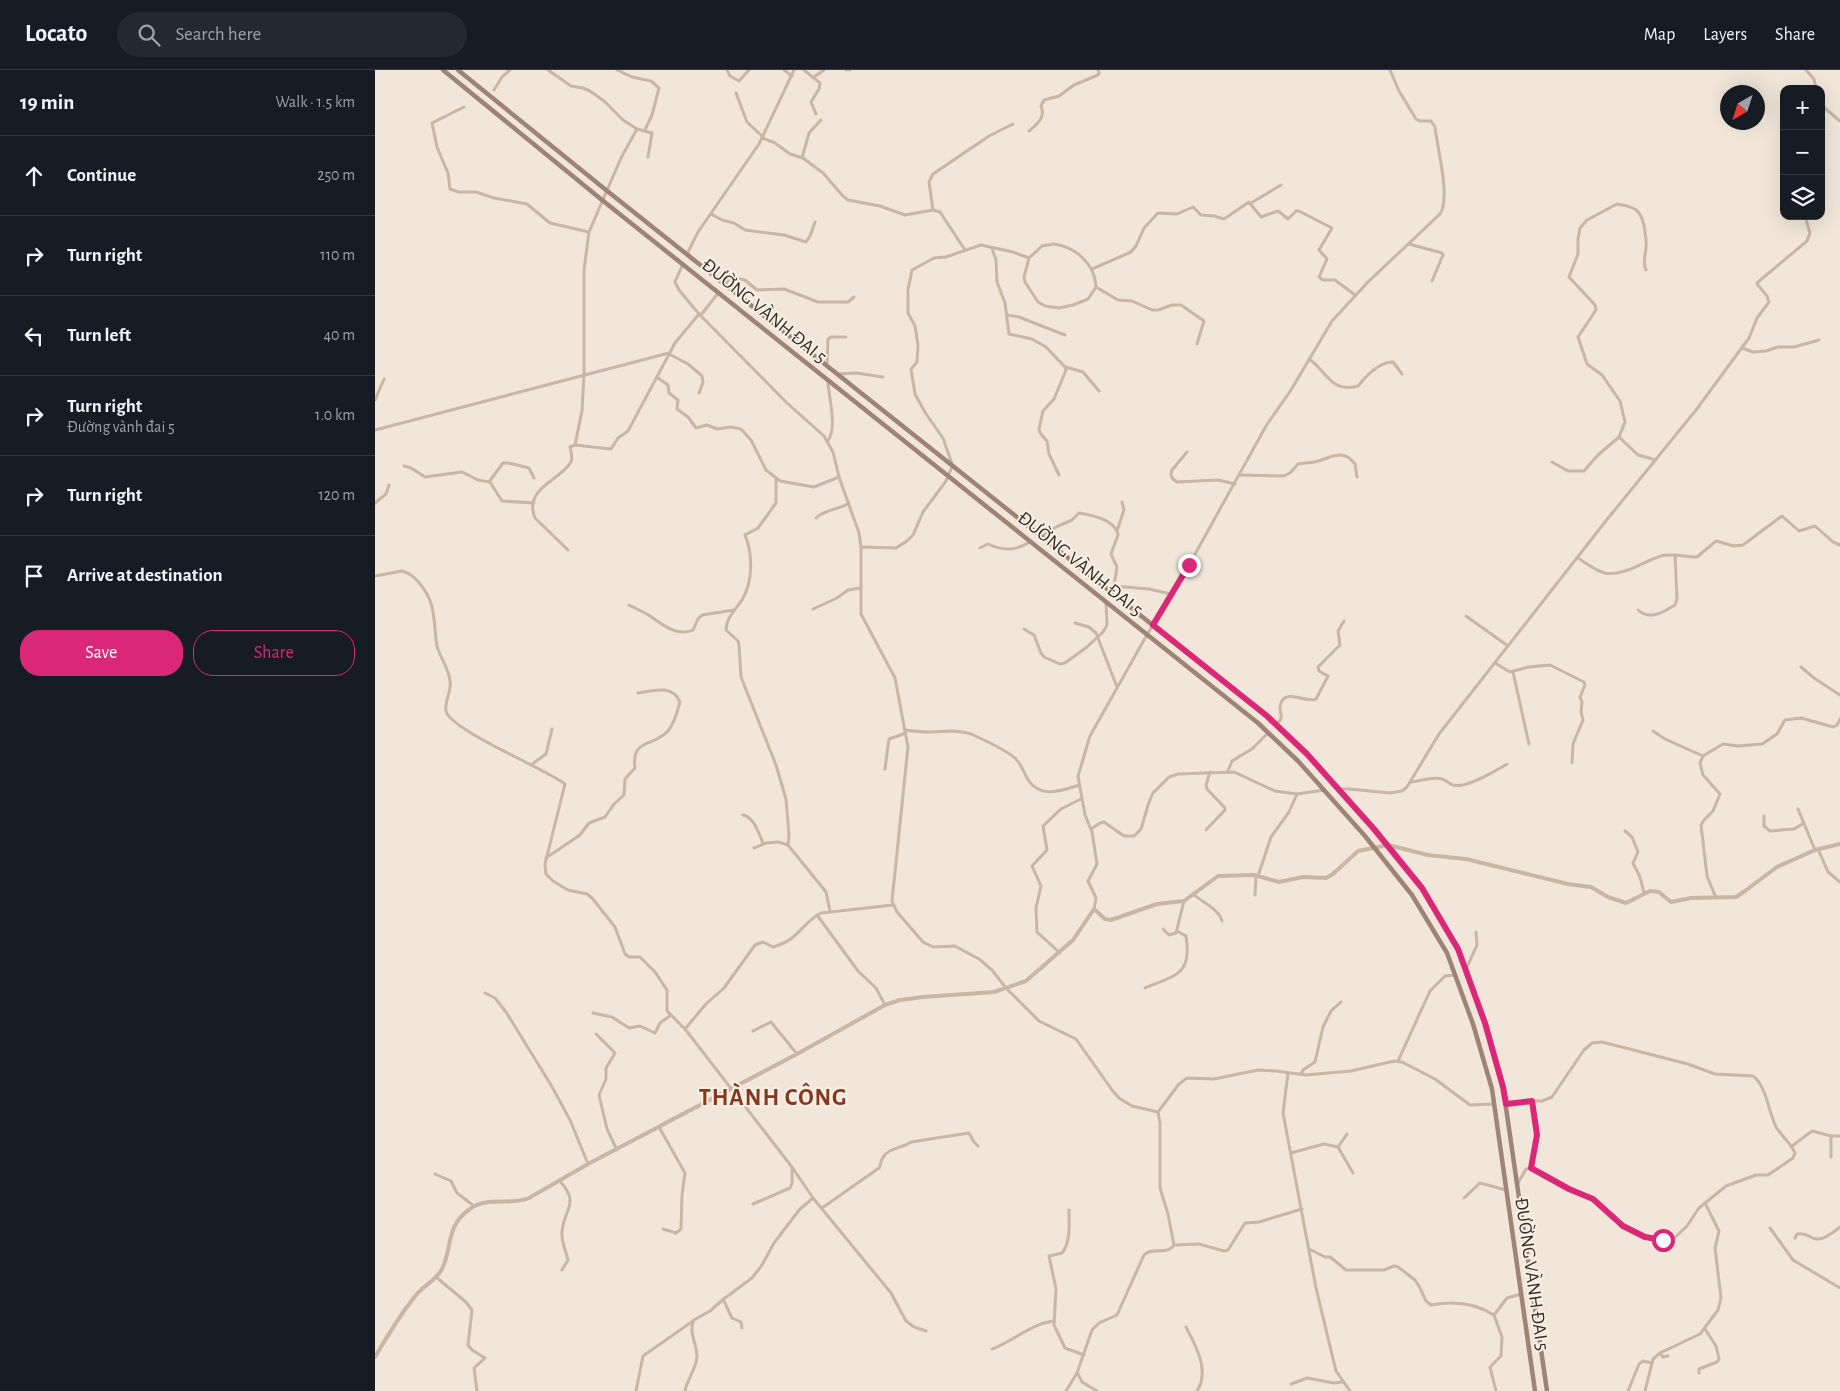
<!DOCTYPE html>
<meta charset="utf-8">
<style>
:root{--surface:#171b24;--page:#242831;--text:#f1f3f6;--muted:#9ea1a6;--line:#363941;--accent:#db2777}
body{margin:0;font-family:"Alegreya Sans",sans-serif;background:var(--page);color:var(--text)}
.controls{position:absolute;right:15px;top:15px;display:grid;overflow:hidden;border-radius:10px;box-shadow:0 5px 20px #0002}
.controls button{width:45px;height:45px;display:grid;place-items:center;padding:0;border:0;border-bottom:1px solid var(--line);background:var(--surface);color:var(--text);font:25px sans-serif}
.compass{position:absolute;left:1345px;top:15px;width:45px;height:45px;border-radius:50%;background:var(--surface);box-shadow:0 5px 20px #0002;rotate:219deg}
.stop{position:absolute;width:15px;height:15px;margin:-11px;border:4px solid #db2777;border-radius:50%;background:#fff}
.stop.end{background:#db2777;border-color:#fff;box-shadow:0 1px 5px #0008}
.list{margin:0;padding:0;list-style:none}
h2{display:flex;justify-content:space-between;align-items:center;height:65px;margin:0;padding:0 20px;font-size:21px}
h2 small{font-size:16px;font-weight:400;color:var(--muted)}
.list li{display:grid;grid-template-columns:32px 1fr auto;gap:15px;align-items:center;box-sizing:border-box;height:80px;padding:0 20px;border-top:1px solid var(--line)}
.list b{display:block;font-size:19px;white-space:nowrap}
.list p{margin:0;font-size:16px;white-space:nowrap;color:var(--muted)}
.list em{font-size:16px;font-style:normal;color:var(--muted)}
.actions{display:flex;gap:10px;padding:15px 20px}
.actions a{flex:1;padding:11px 0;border:1px solid var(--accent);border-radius:20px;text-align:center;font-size:18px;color:var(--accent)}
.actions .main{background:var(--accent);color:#fff}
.icon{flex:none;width:28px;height:28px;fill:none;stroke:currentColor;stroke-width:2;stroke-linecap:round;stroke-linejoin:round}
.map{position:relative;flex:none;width:1465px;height:1321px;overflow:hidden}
header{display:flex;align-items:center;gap:30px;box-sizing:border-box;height:70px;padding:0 25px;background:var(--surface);border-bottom:1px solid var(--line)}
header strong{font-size:24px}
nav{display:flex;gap:28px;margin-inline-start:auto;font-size:18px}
.search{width:350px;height:45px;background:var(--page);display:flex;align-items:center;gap:12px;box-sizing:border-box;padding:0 18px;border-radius:28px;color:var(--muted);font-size:19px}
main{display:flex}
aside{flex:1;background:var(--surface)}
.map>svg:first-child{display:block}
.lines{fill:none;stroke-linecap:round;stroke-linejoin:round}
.minor{stroke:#c9b6a5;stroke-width:3}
.tertiary{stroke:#c9b6a5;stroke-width:4}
.secondary{stroke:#9d8476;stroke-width:4.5}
.route{stroke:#db2777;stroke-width:6}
.labels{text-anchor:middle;stroke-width:4;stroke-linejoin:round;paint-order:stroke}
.street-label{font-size:19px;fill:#352b26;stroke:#f9f0e5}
.district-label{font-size:24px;font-weight:bold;letter-spacing:1px;fill:#85371f;stroke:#f9f0e5}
</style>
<header>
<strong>Locato</strong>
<div class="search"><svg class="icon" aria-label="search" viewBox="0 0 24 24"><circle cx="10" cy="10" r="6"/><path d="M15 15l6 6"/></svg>Search here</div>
<nav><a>Map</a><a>Layers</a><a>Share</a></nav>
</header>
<main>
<aside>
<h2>19 min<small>Walk · 1.5 km</small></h2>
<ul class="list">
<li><svg class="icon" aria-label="ahead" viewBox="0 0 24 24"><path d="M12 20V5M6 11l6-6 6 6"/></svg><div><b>Continue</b></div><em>250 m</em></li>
<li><svg class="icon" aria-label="right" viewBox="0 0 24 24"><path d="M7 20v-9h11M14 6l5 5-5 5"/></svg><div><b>Turn right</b></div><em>110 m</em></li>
<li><svg class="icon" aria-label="left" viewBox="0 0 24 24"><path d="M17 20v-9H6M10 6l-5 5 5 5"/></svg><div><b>Turn left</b></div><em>40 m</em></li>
<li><svg class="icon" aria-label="right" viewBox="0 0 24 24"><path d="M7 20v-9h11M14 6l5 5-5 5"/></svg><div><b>Turn right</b><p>Đường vành đai 5</p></div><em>1.0 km</em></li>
<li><svg class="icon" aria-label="right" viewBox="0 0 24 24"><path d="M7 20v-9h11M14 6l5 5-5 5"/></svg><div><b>Turn right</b></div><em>120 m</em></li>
<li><svg class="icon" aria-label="arrive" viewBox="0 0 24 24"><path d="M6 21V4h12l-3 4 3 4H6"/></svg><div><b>Arrive at destination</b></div></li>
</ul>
<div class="actions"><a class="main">Save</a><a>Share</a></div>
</aside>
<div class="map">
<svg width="1465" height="1321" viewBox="0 0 1465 1321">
<rect width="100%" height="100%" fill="#f1e6d9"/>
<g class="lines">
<g class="minor">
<polyline points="173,0 196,16 208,18 215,21 229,31 248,50 262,59 277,63 273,87"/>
<polyline points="242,0 257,7 276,11 284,18 277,45 270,60"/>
<polyline points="352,0 355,6 364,11 374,0"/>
<polyline points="409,0 417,6"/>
<polyline points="429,0 445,13 444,19 436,32 441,44"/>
<polyline points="471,0 475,0"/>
<polyline points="1431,0 1439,9 1441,19"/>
<polyline points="439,7 449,0"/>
<polyline points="119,20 127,7 135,0"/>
<polyline points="361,23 372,52 388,67"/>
<polyline points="1446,35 1465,51"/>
<polyline points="89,37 57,53 62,77 73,103 75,119 84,122 101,122 119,128 152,134 175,153 214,162"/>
<path d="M654,61C662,54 671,48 666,36L669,30L684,26L699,15L723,5L724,3L723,0"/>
<polyline points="387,68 400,73 415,84 428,88 448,103 468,126 473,130 505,136 530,145 558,140 565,142 590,180"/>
<polyline points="427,88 434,63 446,50"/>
<polyline points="876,133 906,115"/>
<polyline points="558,140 554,112 558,104 614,66 638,54"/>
<polyline points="336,144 347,150 359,153 370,160 409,165 431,172 435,166 440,152"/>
<path d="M679,174C701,177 720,194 721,217L713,229L698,235L684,238L670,236L663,232L650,212L649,207L654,188L667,176Z"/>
<polyline points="1034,174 1067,183 1068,185 1057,211"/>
<polyline points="617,178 621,190 622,212 630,233 634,264 657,269 671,277 690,297 691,300 679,329 668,341 664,359 665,363 672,371 674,384 684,405"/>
<polyline points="312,184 323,162 384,74 419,0"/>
<polyline points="308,194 300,212 304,220 324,244 412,333 449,366 458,382 464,407 484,463 486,477 486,544 520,608 533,677 517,831 522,842 548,872 558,877 580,876 604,889 617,900 631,918 664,951 701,969 737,1020 744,1028 757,1036 783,1042"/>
<polyline points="717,199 756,182 761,176 769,158 783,143 802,144 818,137 826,145 839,146 849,149 874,132 886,147 903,141 913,149 921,141 924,141 957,158 944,180 952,189 944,207 948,210 960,210 980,225"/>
<polyline points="350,214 356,207 370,210 382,220 409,219 443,232 473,232 479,227"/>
<polyline points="721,217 743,230 757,231 777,240 783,240 797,235 806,235 829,251 822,274"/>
<polyline points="326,245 344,222"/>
<polyline points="632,245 644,247 690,265"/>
<polyline points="1367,278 1378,282 1391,281 1403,277 1419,277 1444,270"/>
<polyline points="294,284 313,294 327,306 328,312 324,323"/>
<path d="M934,289C951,300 956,324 983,316C991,306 1005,292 1018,292L1027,304"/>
<polyline points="452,295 453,269 456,267 471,267"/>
<polyline points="691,297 708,302 724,321"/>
<polyline points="463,304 481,303 508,307"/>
<polyline points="283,308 293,315 294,323 303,330 302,339 313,347 321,358 332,355 342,359 356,357 366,359 376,370 391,400 405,411 439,417 464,407"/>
<polyline points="0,330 9,309"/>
<polyline points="0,360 294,283"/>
<polyline points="1244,367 1263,385 1281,390"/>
<path d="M453,371C463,354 453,328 453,310"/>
<polyline points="200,375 207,341 209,304 209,200 214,162 246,88 262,59"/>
<polyline points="812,382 797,400 796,404 797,408 802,412 843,410 860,414"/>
<path d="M1177,392L1193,401H1209L1223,385L1244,367L1250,352L1245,331L1227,305L1212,294L1203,267L1221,240L1220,235L1194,207L1203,184V169L1205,158L1212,150L1242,134C1262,137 1267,141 1270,161C1270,166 1272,171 1271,177C1271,184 1267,193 1271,200"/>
<polyline points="29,396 36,398 50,407 87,402 103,410 115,412 127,431 159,433"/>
<path d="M865,405L909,406L915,403L923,394C928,393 934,393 939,392C955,389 967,377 980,394L982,407"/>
<path d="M401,409V433L383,458L370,465C378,484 378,512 367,530C361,539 351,548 351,560L363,571L364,575L366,607L401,695L411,729L414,765L413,775"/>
<polyline points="114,412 128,393 134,393 154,398 159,408"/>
<polyline points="0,433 11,424 14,415"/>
<path d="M441,448C450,439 464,440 474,433"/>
<polyline points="742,461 749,440 747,432"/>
<path d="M667,466L683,456L697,450L704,443C717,445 741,450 743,465L736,484L742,497L739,516L735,521"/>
<polyline points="486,477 521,478 532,471 538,465 548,442 571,411 576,399 577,394 568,368 551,344 540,324 536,299 542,292 543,275 540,256 533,243 533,220 537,200 559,188 571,187 606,175 638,182 654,188"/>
<path d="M605,478L613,474C628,481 640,481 655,472"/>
<path d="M193,480L160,448C148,418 185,411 196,392C198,388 196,382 195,377L200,375L236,379L243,368L253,361L300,273L324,244"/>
<path d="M1203,488C1211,493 1221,501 1230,503C1248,507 1271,490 1286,486C1298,483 1310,487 1322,487L1341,471L1359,476L1368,475L1407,446L1424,461L1440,456L1458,472L1465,475"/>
<path d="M0,506L27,501C43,505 56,527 58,542C60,553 60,565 62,576C65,588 74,598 75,611C77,621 69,632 71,641C75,660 171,699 190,714L170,794L171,804L178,811L193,820L212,824L217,828L240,857L250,884L254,887H265L280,902L292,920V941L310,959L417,1097L438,1128L516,1223L531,1251L539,1257L551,1261"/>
<polyline points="739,516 774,519 796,524"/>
<path d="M254,535C261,539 269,542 275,546C288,555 302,567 318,560L323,549L327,545L359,540"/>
<polyline points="438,539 462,528 473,520 486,518"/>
<path d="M1263,540C1275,551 1288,542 1300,535L1302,529L1300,485"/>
<polyline points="1091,546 1133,576"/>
<polyline points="700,553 714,557 721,563 742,617"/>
<polyline points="649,559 659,565 666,583 669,587 685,594 690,593 712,577 728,562 732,555 731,533"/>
<polyline points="1120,593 1135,602 1154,597 1175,595 1209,612 1210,615 1205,627 1207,632 1206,642 1208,650 1198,674 1197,693"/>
<polyline points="1426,597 1439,608 1465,625"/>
<polyline points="1138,602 1154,674"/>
<path d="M901,655L906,649C907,645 905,641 905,637C908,616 931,634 941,629L953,606L944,601L943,597L965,575L963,561L969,551"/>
<path d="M530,660C538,661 546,662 553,662C567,662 583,659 596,664C607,669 632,681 640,688C646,693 648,701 652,708C664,729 686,721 704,715"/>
<polyline points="1278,661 1290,669 1328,686"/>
<polyline points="156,695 171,684 177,659"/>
<polyline points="510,699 514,669 531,663"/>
<polyline points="853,701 857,691 877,679 893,663"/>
<path d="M1036,712C1047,711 1057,706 1067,709C1071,710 1074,714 1078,715C1091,719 1120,701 1132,694"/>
<polyline points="963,719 974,719 1015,723 1027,721 1032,717 1064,664 1230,452 1321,340 1374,268 1382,248 1394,232 1392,226 1382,214 1383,212 1432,171 1435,163 1430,146"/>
<polyline points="1423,739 1440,780"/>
<path d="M368,745C379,747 384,764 388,773"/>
<polyline points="1389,746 1389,756 1395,761 1419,759 1429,753"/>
<polyline points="716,759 725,753 729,752 749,766 759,766 766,759 774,732 778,723 794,707 803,704 859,702 900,721 922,724 949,720"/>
<polyline points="831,760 850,740 850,738 832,719 831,715 835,702"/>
<polyline points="1250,761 1257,767 1263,782 1258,793 1265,807 1269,823"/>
<polyline points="379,778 391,773 403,772 413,775 451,822 455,841"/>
<polyline points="1443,779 1453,802 1465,812"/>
<path d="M171,788L205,765L214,753L230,747L239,734L249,725L250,709L260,698C256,668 279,677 293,661C300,653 302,642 305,632C297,614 279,621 263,623"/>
<polyline points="883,806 896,767 914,742 922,724"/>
<path d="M818,824C827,832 844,839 847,851"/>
<polyline points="880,825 881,806"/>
<polyline points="1341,828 1332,806 1326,755 1329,750 1338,741 1345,724 1328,705 1325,693 1328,686 1348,674 1363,676 1387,674 1402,664 1410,650 1426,648 1458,657 1462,655 1465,649"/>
<path d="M719,839L721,828L713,811L722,794L717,762L710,745L703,706L715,666L769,570L814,495L891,356L916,320L957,251L993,212L1065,144C1076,128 1062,77 1060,57L1056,51H1045L1041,49L1024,21L1015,0"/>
<polyline points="442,845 483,901 501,918 510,935"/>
<polyline points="788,859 794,865 801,863 809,831"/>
<polyline points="685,883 662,862 661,838 666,816 657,796 672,780 668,756 686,739 706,729"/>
<polyline points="1091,899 1102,875 1101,862"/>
<path d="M770,918C802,905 817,904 811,866L802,861"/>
<polyline points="110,923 120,928 131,942 176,1015 195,1050 213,1094"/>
<polyline points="218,943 237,947 254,958 265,956 280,963 285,953 296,945"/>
<path d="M310,959L331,934L349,918L380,875L388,872L398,877C404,875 411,873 417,868C427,860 434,849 446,843L518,835"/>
<polyline points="378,961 396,952 422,984"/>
<polyline points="221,964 240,983 231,998 231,1009 224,1025 232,1059 242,1080"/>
<polyline points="1023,991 1055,921 1070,906 1080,905"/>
<polyline points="913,1003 908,1043 941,1218 961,1301 975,1321"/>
<polyline points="926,1004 928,1000 940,992 948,957 956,941 966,932"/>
<path d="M1131,1034L1148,1031H1167L1177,1027L1209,980L1217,973L1227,972L1313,994L1340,1004L1378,1006C1391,1015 1394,1043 1401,1057C1407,1067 1416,1073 1420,1083L1418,1088L1393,1105H1381L1351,1116L1324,1138L1312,1156L1295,1172L1270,1167L1247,1156L1219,1129L1194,1119L1156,1098L1151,1099L1143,1113"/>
<polyline points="284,1057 310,1103 307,1125 306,1159 301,1163 288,1159"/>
<polyline points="972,1064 963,1077 978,1103"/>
<polyline points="1456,1066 1456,1087"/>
<polyline points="1417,1076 1437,1061 1456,1066 1465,1066"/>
<polyline points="916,1083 949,1074 963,1077"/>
<polyline points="1156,1098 1162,1065 1157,1031"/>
<polyline points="60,1104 76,1111 82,1123 99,1136"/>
<path d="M184,1110C206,1134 189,1137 187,1162C186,1172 191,1180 193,1190L187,1200"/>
<polyline points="1089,1128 1105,1113 1131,1120"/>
<polyline points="378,1134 415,1118 417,1113 417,1098"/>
<path d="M447,1138L504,1098C506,1094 506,1089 509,1086C514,1078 528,1078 536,1072L594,1063L599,1072L603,1076"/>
<path d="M694,1140C694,1154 696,1172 687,1183L674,1186L681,1219L679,1255L690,1278L709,1285"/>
<polyline points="1395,1158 1418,1190 1465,1218"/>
<path d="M1420,1168L1422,1164C1434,1162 1434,1169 1442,1169C1449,1170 1460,1161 1465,1157"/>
<polyline points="799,1175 824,1174 849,1181 853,1180 870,1153 884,1152 927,1139"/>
<path d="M934,1179L950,1187H955L971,1200H1009L1019,1196L1023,1197L1040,1210L1044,1216L1051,1231L1056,1235C1077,1231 1100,1233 1119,1245"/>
<polyline points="61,1207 91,1232 97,1240 93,1275 97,1280 110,1288 99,1298 102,1321"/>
<polyline points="348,1229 357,1248 366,1252 367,1258"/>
<path d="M811,1257C821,1276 835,1301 822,1321"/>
<path d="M617,1279C639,1271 655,1254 679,1251"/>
<polyline points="1285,1283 1288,1287 1293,1286"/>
<polyline points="1324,1303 1324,1299 1342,1292 1344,1289 1341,1276 1330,1259"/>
<polyline points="703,1304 707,1312 722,1321"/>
<polyline points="916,1314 932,1308 959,1313 967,1312"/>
<polyline points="261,1321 268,1286 318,1251"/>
<path d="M310,1321C312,1309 322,1298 322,1286C322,1275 313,1261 319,1250L335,1241L350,1228L377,1208L387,1195L399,1173L425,1139L438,1128"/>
<path d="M691,1321L702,1303L717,1260L724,1253L742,1245L769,1185C778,1176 792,1186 799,1175L793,1144L785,1118V1053L783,1042L804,1014L812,1008L839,1009L883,1000L901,1001L931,1005L976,1001L1019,991L1027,992L1060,1009L1095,1035L1119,1034"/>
<polyline points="1121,1321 1115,1297 1126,1286 1127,1267 1119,1245 1132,1228 1146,1224"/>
<polyline points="1253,1321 1264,1294 1268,1291 1277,1293"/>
<polyline points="1270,1321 1278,1289 1285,1283 1325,1264 1343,1240 1346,1228 1340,1178 1344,1161 1330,1133"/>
</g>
<path class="tertiary" d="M0,1287C13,1265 26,1243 42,1224C50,1215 62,1209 67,1199C78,1177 70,1156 95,1139C112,1126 135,1136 154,1128L213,1094L422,984L510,935L525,930L548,927L619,922L651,911L698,870L719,839L730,849L736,850L782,834L809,831L843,806L879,805L904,812L928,807L951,808L958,804L983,781L1013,775L1053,785L1091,789L1193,814L1216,817L1233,827L1251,833L1275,821L1284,822L1296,832L1316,828L1361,827L1370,821L1402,797L1440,780L1465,774"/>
<g class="secondary">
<polyline points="68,0 227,130 883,653 923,691 990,766 1037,825 1072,883 1098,954 1117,1019 1160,1321"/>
<polyline points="83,0 231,120 892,646 932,684 999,759 1047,818 1083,879 1110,953 1128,1017 1172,1321"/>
</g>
</g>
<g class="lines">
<polyline class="route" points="814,495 778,555 892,646 932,684 999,759 1047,818 1083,879 1110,953 1128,1017 1131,1034 1157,1031 1162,1065 1156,1098 1194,1119 1218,1129 1248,1156 1270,1167 1288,1170"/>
</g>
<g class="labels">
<g class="street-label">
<text transform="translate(390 240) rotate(39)" y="7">ĐƯỜNG VÀNH ĐAI 5</text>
<text transform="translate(706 493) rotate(39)" y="7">ĐƯỜNG VÀNH ĐAI 5</text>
<text transform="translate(1158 1204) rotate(82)" y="7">ĐƯỜNG VÀNH ĐAI 5</text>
</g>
<g class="district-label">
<text x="398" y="1035">THÀNH CÔNG</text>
</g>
</g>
</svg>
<div class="controls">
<button>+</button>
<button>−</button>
<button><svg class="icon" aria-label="layers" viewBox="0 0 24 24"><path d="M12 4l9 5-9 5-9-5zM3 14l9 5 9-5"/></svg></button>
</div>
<svg class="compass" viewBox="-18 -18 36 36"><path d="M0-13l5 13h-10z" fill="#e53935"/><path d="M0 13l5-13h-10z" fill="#9ea1a6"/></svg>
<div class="stop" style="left:1288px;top:1170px"></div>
<div class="stop end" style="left:814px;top:495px"></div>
</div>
</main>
